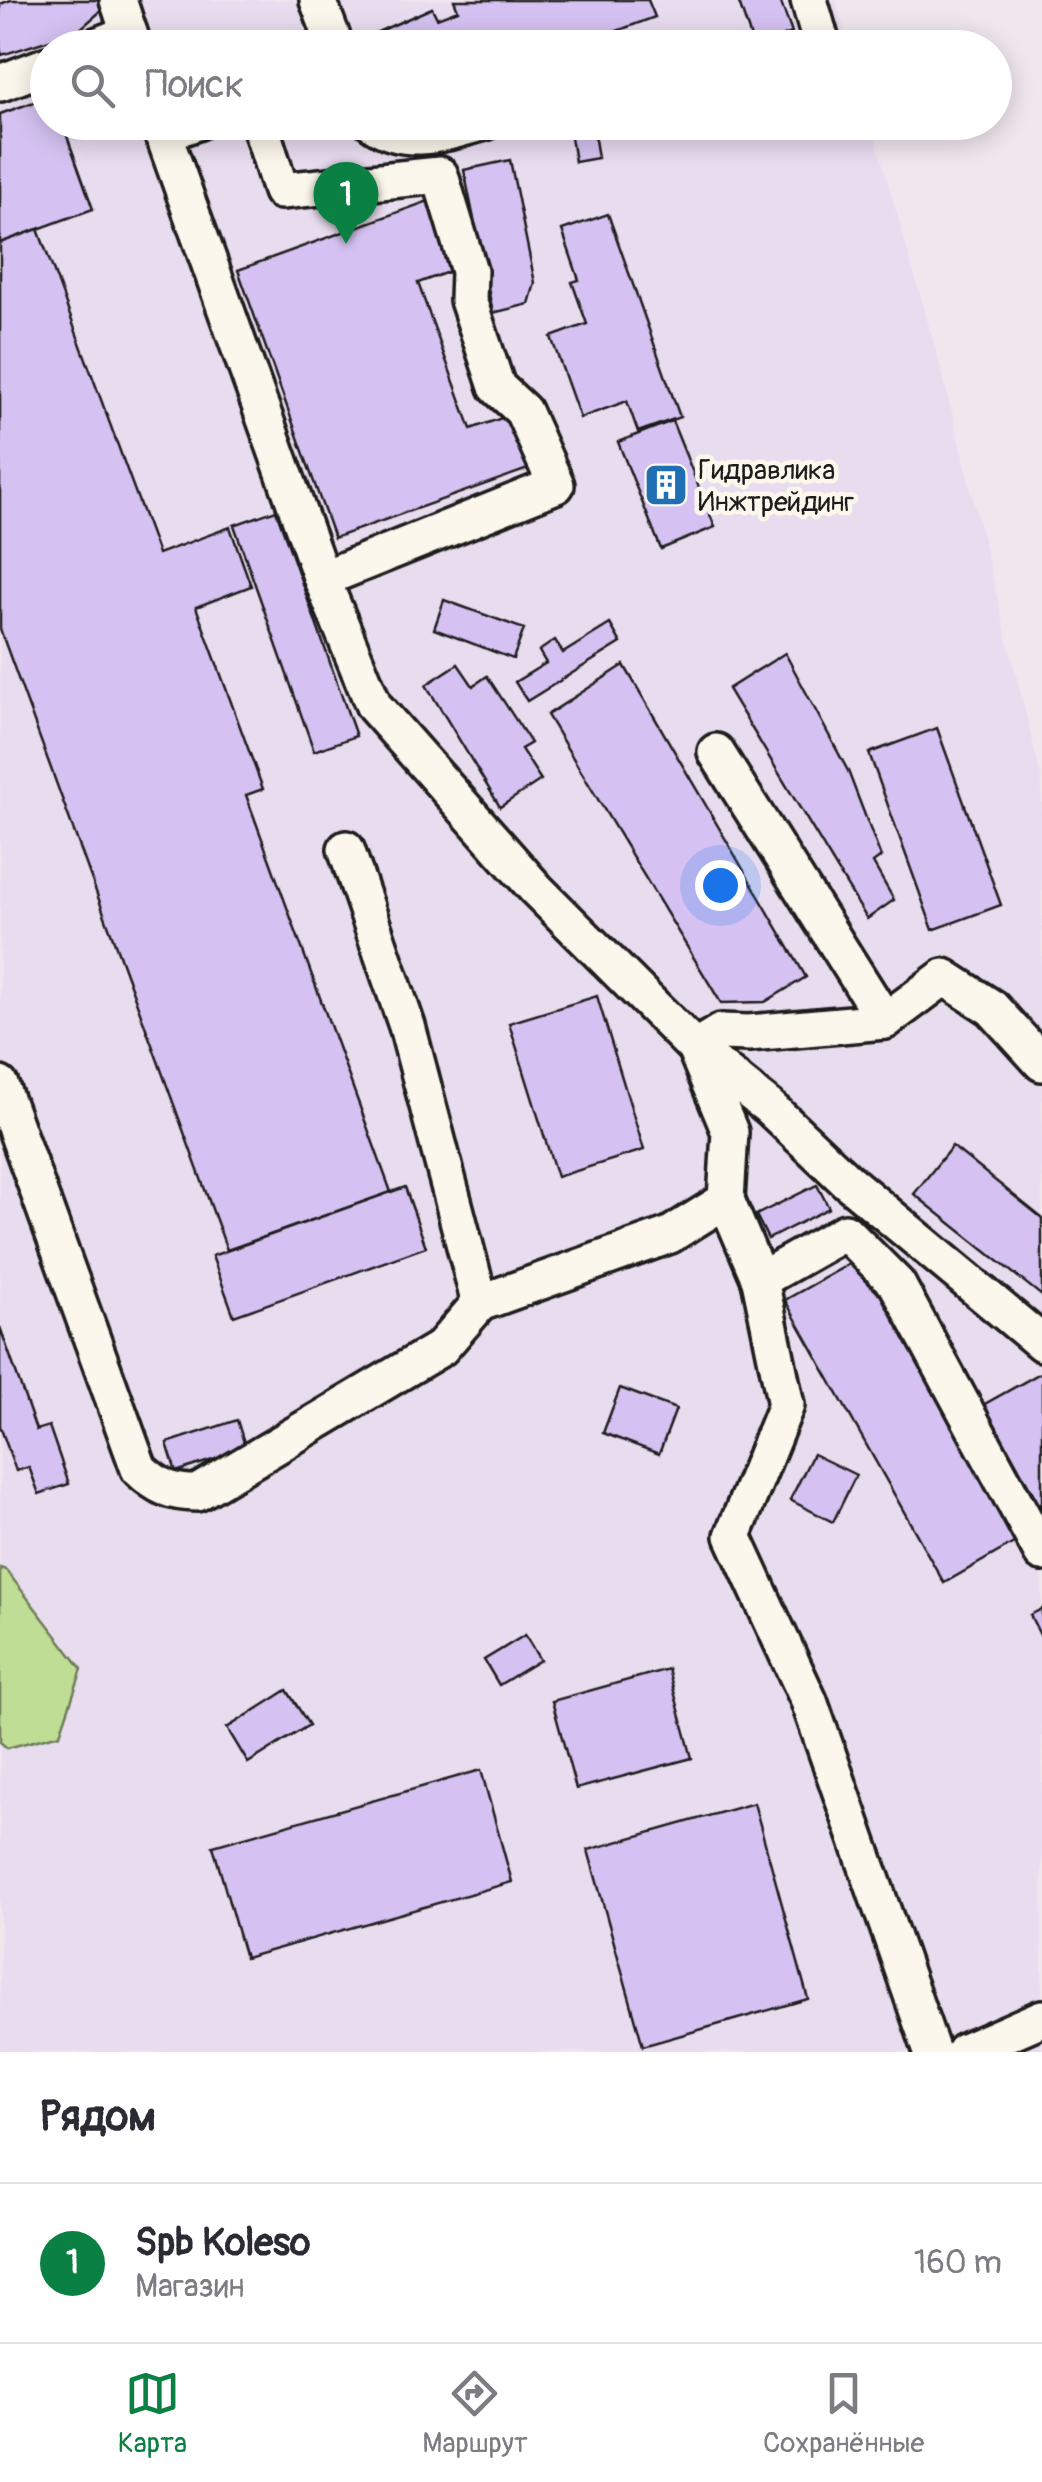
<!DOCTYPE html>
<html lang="ru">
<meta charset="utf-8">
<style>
:root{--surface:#fff;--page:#f2f2f3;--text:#2b2b33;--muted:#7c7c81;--line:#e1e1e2;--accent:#0b8043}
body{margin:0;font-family:Pangolin,sans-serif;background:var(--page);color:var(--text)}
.you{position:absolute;left:720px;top:885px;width:35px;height:35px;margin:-25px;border:8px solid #fff;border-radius:50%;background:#1a73e8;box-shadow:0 0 0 15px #1a73e833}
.badge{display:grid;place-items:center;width:65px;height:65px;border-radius:50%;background:var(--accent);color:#fff;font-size:32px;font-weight:700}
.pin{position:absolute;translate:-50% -82px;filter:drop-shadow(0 2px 5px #0008)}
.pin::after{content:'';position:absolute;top:52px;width:35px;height:30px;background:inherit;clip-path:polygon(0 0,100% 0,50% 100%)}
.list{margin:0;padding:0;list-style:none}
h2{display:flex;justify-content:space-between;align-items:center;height:130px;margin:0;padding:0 40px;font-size:42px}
h2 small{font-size:32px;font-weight:400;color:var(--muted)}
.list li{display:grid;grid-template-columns:65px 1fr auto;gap:30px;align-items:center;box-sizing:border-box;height:160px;padding:0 40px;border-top:2px solid var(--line)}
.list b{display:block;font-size:38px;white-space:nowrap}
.list p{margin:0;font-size:32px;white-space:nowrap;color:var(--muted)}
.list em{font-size:32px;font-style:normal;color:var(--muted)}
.icon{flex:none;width:55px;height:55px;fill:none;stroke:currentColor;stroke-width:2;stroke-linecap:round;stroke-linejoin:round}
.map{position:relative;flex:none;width:1042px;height:2052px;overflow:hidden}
.search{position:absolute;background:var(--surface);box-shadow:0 5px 25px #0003;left:30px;right:30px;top:30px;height:110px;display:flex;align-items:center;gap:25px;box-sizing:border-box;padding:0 35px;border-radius:55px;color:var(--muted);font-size:38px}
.sheet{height:290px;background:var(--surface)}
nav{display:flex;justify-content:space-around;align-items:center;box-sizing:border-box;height:140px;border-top:2px solid var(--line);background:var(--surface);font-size:28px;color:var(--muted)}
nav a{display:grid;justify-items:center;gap:5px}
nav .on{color:var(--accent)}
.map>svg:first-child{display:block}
.built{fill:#e8dcef}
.green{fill:#bfdd95;stroke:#6e7c58;stroke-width:2.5}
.building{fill:#d5c2f2;stroke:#1c1c1c;stroke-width:2.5}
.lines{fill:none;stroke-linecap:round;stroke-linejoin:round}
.minor-casing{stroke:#1c1c1c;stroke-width:42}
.minor{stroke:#fbf7ec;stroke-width:35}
.labels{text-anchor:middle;stroke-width:9;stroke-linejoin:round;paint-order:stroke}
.poi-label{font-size:28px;fill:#1c1c1c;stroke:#fbf7ec;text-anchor:start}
</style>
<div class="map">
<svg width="1042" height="2052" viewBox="0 0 1042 2052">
<rect width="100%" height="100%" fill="#f0e7ee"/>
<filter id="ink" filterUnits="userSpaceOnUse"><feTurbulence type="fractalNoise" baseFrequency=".01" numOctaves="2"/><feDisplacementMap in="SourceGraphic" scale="20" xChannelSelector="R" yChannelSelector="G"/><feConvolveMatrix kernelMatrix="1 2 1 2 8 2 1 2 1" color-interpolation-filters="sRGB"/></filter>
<g filter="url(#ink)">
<polygon class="built" points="0,0 836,0 849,47 48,48 48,122 871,123 941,368 1042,780 1042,2052 0,2052"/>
<polygon class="green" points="0,1568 6,1570 82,1669 60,1734 7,1748 0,1742"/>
<g class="building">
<polygon points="11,0 98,0 101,11 78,31 2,55 0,48 0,4"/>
<polygon points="454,0 648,0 655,17 571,48 346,46 432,8 437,18 458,10"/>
<polygon points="738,0 780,0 792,33 754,47"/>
<polygon points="48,97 48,122 62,122 93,209 0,243 0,114"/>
<polygon points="664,122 702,122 704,132 668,139"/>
<polygon points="593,127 598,158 575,162 570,131"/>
<polygon points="510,160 535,283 529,304 493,313 464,170"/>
<polygon points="434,199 459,268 418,283 471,429 510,415 528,469 334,538 238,270"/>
<polygon points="608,214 680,417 638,432 627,401 580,418 551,337 587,324 572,282 579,280 562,230"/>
<polygon points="38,229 158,554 230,527 251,586 196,607 263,789 246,795 391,1192 227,1250 0,629 0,243"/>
<polygon points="672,421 715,527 661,549 618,442"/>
<polygon points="276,510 356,736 314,751 234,525"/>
<polygon points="444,600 524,629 513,659 434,629"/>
<polygon points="610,624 621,643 527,701 515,682 546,663 539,651 555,640 563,653"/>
<polygon points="785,653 848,771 881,857 873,863 894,900 867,919 728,689"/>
<polygon points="458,664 473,686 487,676 531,743 521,749 541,780 500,807 426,685"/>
<polygon points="624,665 806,977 765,1002 721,1003 547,715"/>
<polygon points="937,728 1001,905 933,930 869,753"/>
<polygon points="597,996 644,1150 557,1177 509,1023"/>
<polygon points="952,1146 1042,1218 1042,1296 914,1194"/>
<polygon points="817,1185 829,1208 768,1239 756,1215"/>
<polygon points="405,1187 426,1247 234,1316 212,1256"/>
<polygon points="860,1258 1019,1540 944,1583 785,1300"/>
<polygon points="0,1327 36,1430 49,1426 69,1484 39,1494 29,1467 16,1471 0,1426"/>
<polygon points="1042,1372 1042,1509 983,1405"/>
<polygon points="620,1388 676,1409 659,1454 603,1433"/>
<polygon points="237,1420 246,1449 176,1472 167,1443"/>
<polygon points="813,1454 856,1475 833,1522 790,1500"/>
<polygon points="1042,1609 1042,1639 1030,1615"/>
<polygon points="525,1635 540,1660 499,1685 484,1660"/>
<polygon points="668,1669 692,1758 576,1789 552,1701"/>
<polygon points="287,1690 309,1725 248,1763 227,1728"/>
<polygon points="481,1770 512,1882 245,1958 213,1846"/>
<polygon points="754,1803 808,1999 643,2046 588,1850"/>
</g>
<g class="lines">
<defs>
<g id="minor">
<polyline points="118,0 134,48"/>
<polyline points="318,0 336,48"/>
<polyline points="809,0 823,48"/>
<polyline points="91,48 129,33"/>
<polyline points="0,83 48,65"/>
<polyline points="159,122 322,579 374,706 536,889 695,1048 769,1107 846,1180 1042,1343"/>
<polyline points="259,122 281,191 440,175 469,271 468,300 497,387 523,411 556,485 322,579"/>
<path d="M372,122C407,148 447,132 485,122"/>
<polyline points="162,134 197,122"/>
<polyline points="716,752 885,1021 944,977 992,1008 1042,1063"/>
<polyline points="346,849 407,1026 480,1303"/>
<path d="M0,1085L139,1469C158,1487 171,1493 197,1493L441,1348L480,1303L670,1235L726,1200L730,1132L695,1048L721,1032L749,1033L885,1021"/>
<polyline points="726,1200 760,1280 786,1405 733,1536 809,1701 932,2052"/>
<polyline points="760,1280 845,1232 897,1284 1042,1553"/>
<polyline points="964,2052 1042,2018"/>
</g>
</defs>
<use href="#minor" class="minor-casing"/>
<use href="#minor" class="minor"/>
</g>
</g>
<defs>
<symbol id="building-square" viewBox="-11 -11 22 22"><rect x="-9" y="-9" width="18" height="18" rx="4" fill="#1f6fb2" stroke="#fbf7ec"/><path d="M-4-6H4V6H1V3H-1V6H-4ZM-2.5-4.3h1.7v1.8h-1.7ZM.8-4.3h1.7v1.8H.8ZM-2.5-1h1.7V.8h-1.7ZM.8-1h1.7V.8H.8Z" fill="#fff"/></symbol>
</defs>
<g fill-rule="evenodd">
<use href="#building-square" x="641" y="460" width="50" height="50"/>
</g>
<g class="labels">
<g class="poi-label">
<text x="698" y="479">Гидравлика<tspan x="698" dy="32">Инжтрейдинг</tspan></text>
</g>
</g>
</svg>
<div class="you"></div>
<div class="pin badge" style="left:346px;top:244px">1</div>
<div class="search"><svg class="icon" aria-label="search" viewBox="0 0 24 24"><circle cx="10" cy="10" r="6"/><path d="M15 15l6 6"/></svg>Поиск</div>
</div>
<section class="sheet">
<h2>Рядом<small></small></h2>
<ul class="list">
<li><span class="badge">1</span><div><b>Spb Koleso</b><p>Магазин</p></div><em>160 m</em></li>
</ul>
</section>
<nav>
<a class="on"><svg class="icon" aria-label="map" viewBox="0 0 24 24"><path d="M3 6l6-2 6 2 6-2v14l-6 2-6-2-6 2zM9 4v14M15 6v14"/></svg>Карта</a>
<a><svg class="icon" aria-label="directions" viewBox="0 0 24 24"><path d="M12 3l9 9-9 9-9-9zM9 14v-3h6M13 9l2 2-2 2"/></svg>Маршрут</a>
<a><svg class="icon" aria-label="saved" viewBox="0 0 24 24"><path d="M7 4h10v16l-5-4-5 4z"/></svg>Сохранённые</a>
</nav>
